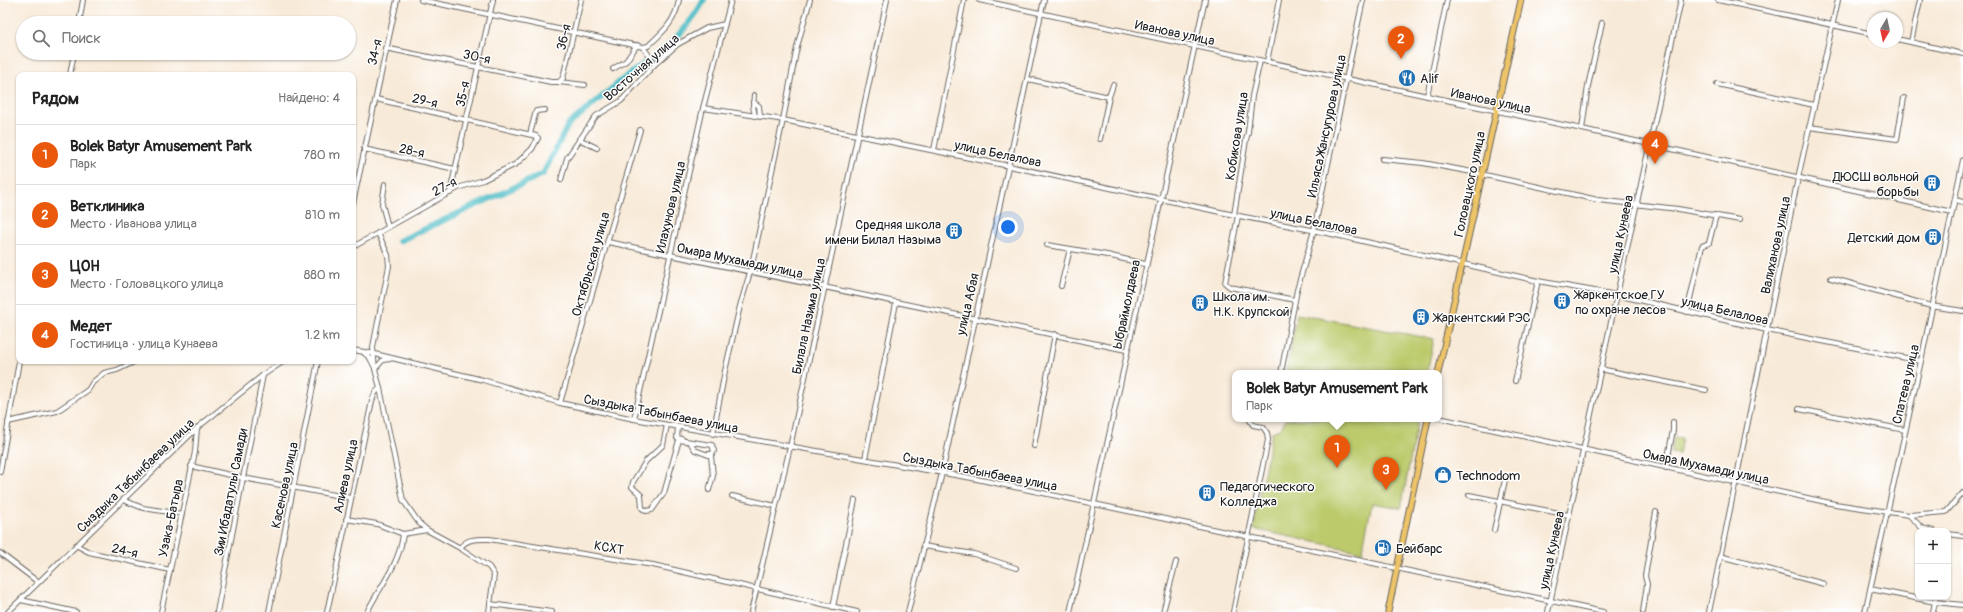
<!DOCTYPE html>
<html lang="ru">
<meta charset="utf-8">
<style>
:root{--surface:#fff;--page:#f2f2f2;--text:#222;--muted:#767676;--line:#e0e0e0;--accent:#ea580c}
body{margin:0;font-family:Pangolin,sans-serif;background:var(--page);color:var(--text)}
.controls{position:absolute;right:12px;bottom:12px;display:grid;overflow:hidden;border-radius:8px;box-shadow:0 1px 3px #0004}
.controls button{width:36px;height:36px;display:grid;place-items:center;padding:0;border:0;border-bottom:1px solid var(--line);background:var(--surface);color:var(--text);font:20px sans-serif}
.compass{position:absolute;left:1867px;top:12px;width:36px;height:36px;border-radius:50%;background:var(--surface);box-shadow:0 1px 3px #0004;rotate:189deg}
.you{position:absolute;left:1008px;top:227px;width:14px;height:14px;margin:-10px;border:3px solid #fff;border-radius:50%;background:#1a73e8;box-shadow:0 0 0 6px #1a73e833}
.badge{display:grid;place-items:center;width:26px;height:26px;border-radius:50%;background:var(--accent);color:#fff;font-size:13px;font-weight:700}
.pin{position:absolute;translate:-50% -33px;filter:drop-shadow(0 1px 2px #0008)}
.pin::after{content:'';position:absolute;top:21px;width:14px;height:12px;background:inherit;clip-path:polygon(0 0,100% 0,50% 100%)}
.popup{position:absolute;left:1232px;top:370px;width:210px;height:52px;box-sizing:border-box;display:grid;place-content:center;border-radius:8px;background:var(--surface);filter:drop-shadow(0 1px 3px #0005);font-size:13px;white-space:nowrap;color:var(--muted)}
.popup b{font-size:15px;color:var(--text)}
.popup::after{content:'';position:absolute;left:50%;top:100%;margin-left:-8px;border:8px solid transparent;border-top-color:var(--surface)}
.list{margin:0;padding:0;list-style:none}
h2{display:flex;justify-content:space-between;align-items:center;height:52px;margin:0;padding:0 16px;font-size:17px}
h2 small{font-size:13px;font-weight:400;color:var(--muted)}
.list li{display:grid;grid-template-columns:26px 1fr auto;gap:12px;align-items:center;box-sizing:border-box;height:60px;padding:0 16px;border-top:1px solid var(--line)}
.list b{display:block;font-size:15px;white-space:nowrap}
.list p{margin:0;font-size:13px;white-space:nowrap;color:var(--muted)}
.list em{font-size:13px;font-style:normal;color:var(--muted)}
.icon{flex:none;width:22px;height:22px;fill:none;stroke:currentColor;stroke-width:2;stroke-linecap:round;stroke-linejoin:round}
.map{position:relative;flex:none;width:1963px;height:612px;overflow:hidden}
.search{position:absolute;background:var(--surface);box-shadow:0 1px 3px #0004;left:16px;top:16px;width:340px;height:44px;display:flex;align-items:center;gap:10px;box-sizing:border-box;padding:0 14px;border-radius:22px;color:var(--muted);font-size:15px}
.panel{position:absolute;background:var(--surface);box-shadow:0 1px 3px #0004;left:16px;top:72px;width:340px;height:292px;border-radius:8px}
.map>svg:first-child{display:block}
.green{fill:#bcca6c;stroke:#6c7344}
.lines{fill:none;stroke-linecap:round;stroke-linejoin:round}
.river{stroke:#4fbdc7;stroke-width:6}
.minor-casing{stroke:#69645e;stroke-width:6}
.major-casing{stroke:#69645e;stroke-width:7}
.minor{stroke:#fff;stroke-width:4}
.major{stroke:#eec469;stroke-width:5}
.labels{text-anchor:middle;stroke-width:3;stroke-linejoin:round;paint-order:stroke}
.street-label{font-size:13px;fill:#1c1c1c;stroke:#fff}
.poi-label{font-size:13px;fill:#1c1c1c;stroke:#fff;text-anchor:start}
</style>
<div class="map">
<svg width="1963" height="612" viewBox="0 0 1963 612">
<rect width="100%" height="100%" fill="#fff"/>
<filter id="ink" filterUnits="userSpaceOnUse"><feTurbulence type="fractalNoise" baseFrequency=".025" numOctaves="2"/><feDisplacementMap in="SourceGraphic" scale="8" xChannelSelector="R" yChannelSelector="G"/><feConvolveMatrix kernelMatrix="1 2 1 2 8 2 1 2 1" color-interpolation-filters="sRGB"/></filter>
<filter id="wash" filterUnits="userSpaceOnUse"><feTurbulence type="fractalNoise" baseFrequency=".012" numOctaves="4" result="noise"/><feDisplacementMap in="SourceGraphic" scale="16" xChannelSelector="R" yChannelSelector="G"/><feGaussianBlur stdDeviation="0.9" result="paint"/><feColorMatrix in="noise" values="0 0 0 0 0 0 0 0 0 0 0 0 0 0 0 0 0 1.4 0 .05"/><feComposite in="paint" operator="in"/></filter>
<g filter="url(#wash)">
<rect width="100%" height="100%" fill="#f8ead8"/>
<g class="green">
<polygon points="1297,314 1434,339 1427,373 1286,373"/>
<polygon points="1286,419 1418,419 1401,508 1372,503 1362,552 1253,529 1272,432 1280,429"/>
<polygon points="1674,437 1682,438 1679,454 1671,453"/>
</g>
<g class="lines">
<g class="river">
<path d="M654,57C673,43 693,21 704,0"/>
<polyline points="399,241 543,174 568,125 622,80 649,60"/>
</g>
</g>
</g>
<g filter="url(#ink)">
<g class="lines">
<defs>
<g id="minor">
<path d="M421,0L643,47L648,46C664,31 675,22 679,0"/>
<polyline points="979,0 1582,129 1952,212"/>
<polyline points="1718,0 1873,34"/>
<polyline points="79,23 83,0"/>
<polyline points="1897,39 1963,54"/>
<polyline points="1911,42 1920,0"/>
<polyline points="643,47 655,64"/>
<polyline points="385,48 551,82 559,82 563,78"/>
<polyline points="1267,62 1279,0"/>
<polyline points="613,69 626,61 637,45"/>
<polyline points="70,75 74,53"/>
<polyline points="563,78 581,0"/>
<polyline points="1028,79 1109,97 1100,139"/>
<polyline points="559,82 585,85"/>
<polyline points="1717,84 1814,105"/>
<polyline points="754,95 753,106 755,116"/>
<polyline points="1427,96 1447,0"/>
<polyline points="1109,97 1113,85"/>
<polyline points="753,102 759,106 760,117"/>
<polyline points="703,108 778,119 1009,166 1234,215 1327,233 1538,281 1617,295 1767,330 1921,361"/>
<polyline points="1809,127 1897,139 1904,98"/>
<polyline points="1582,129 1588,86 1602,23"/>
<polyline points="530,134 536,111 545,110"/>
<polyline points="579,139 597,148"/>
<polyline points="364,149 455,169"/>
<polyline points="934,150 964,0"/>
<polyline points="1382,159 1423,163 1467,171 1598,200 1678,209 1740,220"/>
<polyline points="561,180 567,158 596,116 621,101 655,64 678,44 707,28 725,24"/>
<polyline points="385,184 382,204 388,227"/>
<polyline points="450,193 493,0"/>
<polyline points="1955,200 1963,202"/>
<polyline points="353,203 397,0"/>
<polyline points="1234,215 1246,140 1248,132 1252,96 1260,61"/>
<polyline points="1238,216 1225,283 1230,287 1295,300"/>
<polyline points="608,242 1126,350"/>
<polyline points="1047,245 1107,255 1145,264"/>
<polyline points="353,247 458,188 483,180 516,164 532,149 538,138 536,136 376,99"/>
<polyline points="1831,278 1931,306 1963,311"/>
<polyline points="1061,286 1070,249"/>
<polyline points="1687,312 1702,246 1709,243 1716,215"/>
<polyline points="353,350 375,354 483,380 560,403 634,419 972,478 1603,612"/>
<polyline points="364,353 370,358 374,366"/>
<polyline points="375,369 373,347 389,266 388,255 378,233"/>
<polyline points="1600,369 1706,390"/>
<polyline points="1281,373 1297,290 1314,230 1363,0"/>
<polyline points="1515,381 1538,281"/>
<polyline points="380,388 403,500 419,523 427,530 460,548 489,567 494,575 489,612"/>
<polyline points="560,403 640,130"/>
<polyline points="1799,409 1905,430"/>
<polyline points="1439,418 1835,504 1909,515 1946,512 1963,493"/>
<polyline points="634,419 703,108 731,0"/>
<polyline points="8,422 57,411 88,390 93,382 104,373 117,370 136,361"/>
<polyline points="667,425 663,445 646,461 633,482 632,487 641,495 642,508 646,511 652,510 664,493 679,440 712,445 714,451 712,454 708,454"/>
<polyline points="678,427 677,438 682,439"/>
<polyline points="713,434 725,371 740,306 751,269 783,120 797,47 810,0"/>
<polyline points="690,442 695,450 711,456 713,476 709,490"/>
<polyline points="1034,446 1055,334"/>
<polyline points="865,459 896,303"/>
<polyline points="191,466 243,478 351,498"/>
<polyline points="1666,468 1673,430 1673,422"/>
<polyline points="0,472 19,361"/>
<polyline points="1469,495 1569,515"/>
<polyline points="732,496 776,506"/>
<polyline points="123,500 143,508 182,514"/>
<polyline points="1909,515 1922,528 1933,531"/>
<polyline points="346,519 377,524 403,534 427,530"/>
<polyline points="1494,530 1505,480"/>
<polyline points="1948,534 1963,536"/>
<polyline points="76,545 89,552 170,570"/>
<polyline points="923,546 974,554 1016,568"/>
<path d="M460,548C467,538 477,539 489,539L653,565L857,612"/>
<polyline points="0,553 38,582"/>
<polyline points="1720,556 1824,584"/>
<polyline points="1870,589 1935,602 1963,605"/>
<polyline points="21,600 76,612"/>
<polyline points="490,604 552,612"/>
<polyline points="833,607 855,500"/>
<polyline points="8,612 197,428 263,375 284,361"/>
<polyline points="161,612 195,452 197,428"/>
<polyline points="217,612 263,375"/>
<polyline points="269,612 318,361"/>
<polyline points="327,612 372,401 375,393 380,388 375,369 383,360 390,359"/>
<path d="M367,612C380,586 400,564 403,534"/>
<polyline points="751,612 790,447 887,0"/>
<polyline points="908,612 942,473 1044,0"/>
<polyline points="1070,612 1205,0"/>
<polyline points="1163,612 1176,562"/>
<polyline points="1233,612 1268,440 1267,433 1263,427 1253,425 1249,419"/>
<polyline points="1548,612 1681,0"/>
<polyline points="1643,612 1647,584 1645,576 1656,512"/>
<polyline points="1709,612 1798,178 1838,0"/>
<polyline points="1865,612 1921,361 1963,160"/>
<polyline points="1933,612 1935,602"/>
</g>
<g id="major">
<polyline points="1438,373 1521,0"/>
<polyline points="1388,612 1428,419"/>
</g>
</defs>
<use href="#minor" class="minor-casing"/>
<use href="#major" class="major-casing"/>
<use href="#minor" class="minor"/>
<use href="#major" class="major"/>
</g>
</g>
<defs>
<symbol id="restaurant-disc" viewBox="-11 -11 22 22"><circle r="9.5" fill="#1f6fb2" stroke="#fff"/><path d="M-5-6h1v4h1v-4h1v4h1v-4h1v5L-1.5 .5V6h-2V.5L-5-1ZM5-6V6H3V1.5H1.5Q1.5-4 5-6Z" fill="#fff"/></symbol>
<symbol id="building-disc" viewBox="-11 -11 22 22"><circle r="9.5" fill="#1f6fb2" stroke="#fff"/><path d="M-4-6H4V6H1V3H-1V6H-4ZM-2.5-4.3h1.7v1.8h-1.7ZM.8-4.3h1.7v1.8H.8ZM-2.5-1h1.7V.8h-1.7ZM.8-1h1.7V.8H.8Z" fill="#fff"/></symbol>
<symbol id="shop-disc" viewBox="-11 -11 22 22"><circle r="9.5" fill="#1f6fb2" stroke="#fff"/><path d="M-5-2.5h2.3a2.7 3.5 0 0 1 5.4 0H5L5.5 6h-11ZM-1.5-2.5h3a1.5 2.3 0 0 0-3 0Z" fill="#fff"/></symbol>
<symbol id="fuel-disc" viewBox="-11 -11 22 22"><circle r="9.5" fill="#1f6fb2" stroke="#fff"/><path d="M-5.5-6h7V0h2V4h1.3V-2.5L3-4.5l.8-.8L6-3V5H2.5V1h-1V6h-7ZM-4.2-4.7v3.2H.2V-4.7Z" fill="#fff"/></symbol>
</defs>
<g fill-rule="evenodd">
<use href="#restaurant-disc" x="1397" y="68" width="20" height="20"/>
<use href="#building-disc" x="1922" y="173" width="20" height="20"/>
<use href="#building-disc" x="944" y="221" width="20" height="20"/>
<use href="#building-disc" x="1923" y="227" width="20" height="20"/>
<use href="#building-disc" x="1552" y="291" width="20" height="20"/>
<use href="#building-disc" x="1190" y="293" width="20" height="20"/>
<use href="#building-disc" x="1411" y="307" width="20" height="20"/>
<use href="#shop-disc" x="1433" y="465" width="20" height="20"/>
<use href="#building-disc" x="1197" y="483" width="20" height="20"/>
<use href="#fuel-disc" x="1373" y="538" width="20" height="20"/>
</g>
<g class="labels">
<g class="street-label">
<text transform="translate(1175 32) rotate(12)" y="5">Иванова улица</text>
<text transform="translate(563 37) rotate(-77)" y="5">36-я</text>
<text transform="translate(374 52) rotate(-77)" y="5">34-я</text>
<text transform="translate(477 56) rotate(12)" y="5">30-я</text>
<text transform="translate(641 67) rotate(-41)" y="5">Восточная улица</text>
<text transform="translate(462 94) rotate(-78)" y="5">35-я</text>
<text transform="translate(425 100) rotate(13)" y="5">29-я</text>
<text transform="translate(1491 100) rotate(12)" y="5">Иванова улица</text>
<text transform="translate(1326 126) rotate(-78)" y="5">Ильяса Жансугурова улица</text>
<text transform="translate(1236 136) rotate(-81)" y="5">Кобикова улица</text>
<text transform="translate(412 150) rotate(12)" y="5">28-я</text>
<text transform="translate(998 153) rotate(12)" y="5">улица Белалова</text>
<text transform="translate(1469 184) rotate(-78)" y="5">Головацкого улица</text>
<text transform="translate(444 186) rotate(-28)" y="5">27-я</text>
<text transform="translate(670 207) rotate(-77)" y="5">Илахунова улица</text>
<text transform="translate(1314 221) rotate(12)" y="5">улица Белалова</text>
<text transform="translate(1620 234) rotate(-78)" y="5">улица Кунаева</text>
<text transform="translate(1775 245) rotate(-78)" y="5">Валиханова улица</text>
<text transform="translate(740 260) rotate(12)" y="5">Омара Мухамади улица</text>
<text transform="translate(590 264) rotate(-74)" y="5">Октябрьская улица</text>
<text transform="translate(967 304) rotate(-77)" y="5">улица Абая</text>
<text transform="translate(1126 304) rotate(-78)" y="5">Ыбраймолдаева</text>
<text transform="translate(1725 310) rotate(13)" y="5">улица Белалова</text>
<text transform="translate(808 316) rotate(-78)" y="5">Билала Назима улица</text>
<text transform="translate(1905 384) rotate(-77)" y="5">Спатева улица</text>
<text transform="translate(661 413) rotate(11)" y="5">Сыздыка Табынбаева улица</text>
<text transform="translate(1706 466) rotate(12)" y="5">Омара Мухамади улица</text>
<text transform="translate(980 471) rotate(11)" y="5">Сыздыка Табынбаева улица</text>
<text transform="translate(135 475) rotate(-44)" y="5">Сыздыка Табынбаева улица</text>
<text transform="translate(345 476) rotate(-78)" y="5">Алиева улица</text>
<text transform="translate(284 485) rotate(-78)" y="5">Касенова улица</text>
<text transform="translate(230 492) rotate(-79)" y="5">Зии Ибадатулы Самади</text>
<text transform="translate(170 518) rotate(-78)" y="5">Узака-Батыра</text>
<text transform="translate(609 547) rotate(10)" y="5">КСХТ</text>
<text transform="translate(125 550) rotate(13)" y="5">24-я</text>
<text transform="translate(1551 550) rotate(-78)" y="5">улица Кунаева</text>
</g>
<g class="poi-label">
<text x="1420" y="83">Alif</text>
<text x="1919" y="181" text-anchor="end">ДЮСШ вольной<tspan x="1919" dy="15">борьбы</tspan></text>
<text x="941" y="229" text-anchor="end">Средняя школа<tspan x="941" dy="15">имени Билал Назыма</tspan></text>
<text x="1920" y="242" text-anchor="end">Детский дом</text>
<text x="1575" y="299">Жаркентское ГУ<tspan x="1575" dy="15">по охране лесов</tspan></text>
<text x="1213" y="301">Школа им.<tspan x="1213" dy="15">Н.К. Крупской</tspan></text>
<text x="1434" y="322">Жаркентский РЭС</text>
<text x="1456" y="480">Technodom</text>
<text x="1220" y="491">Педагогического<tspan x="1220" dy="15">Колледжа</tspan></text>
<text x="1396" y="553">Бейбарс</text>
</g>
</g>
</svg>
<div class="controls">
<button>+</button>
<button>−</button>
</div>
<svg class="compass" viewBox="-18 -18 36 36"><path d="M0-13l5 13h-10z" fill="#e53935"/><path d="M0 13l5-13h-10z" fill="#767676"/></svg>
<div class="you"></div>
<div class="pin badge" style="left:1337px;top:468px">1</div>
<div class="popup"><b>Bolek Batyr Amusement Park</b>Парк</div>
<div class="pin badge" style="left:1401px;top:59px">2</div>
<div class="pin badge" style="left:1386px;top:490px">3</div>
<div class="pin badge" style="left:1655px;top:164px">4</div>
<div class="search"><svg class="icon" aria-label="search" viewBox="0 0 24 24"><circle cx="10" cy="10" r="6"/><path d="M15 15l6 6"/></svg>Поиск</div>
<section class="panel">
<h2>Рядом<small>Найдено: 4</small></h2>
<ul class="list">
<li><span class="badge">1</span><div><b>Bolek Batyr Amusement Park</b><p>Парк</p></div><em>780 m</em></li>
<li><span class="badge">2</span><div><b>Ветклиника</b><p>Место · Иванова улица</p></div><em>810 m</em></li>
<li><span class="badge">3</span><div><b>ЦОН</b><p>Место · Головацкого улица</p></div><em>880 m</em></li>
<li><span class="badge">4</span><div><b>Медет</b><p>Гостиница · улица Кунаева</p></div><em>1.2 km</em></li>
</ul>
</section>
</div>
